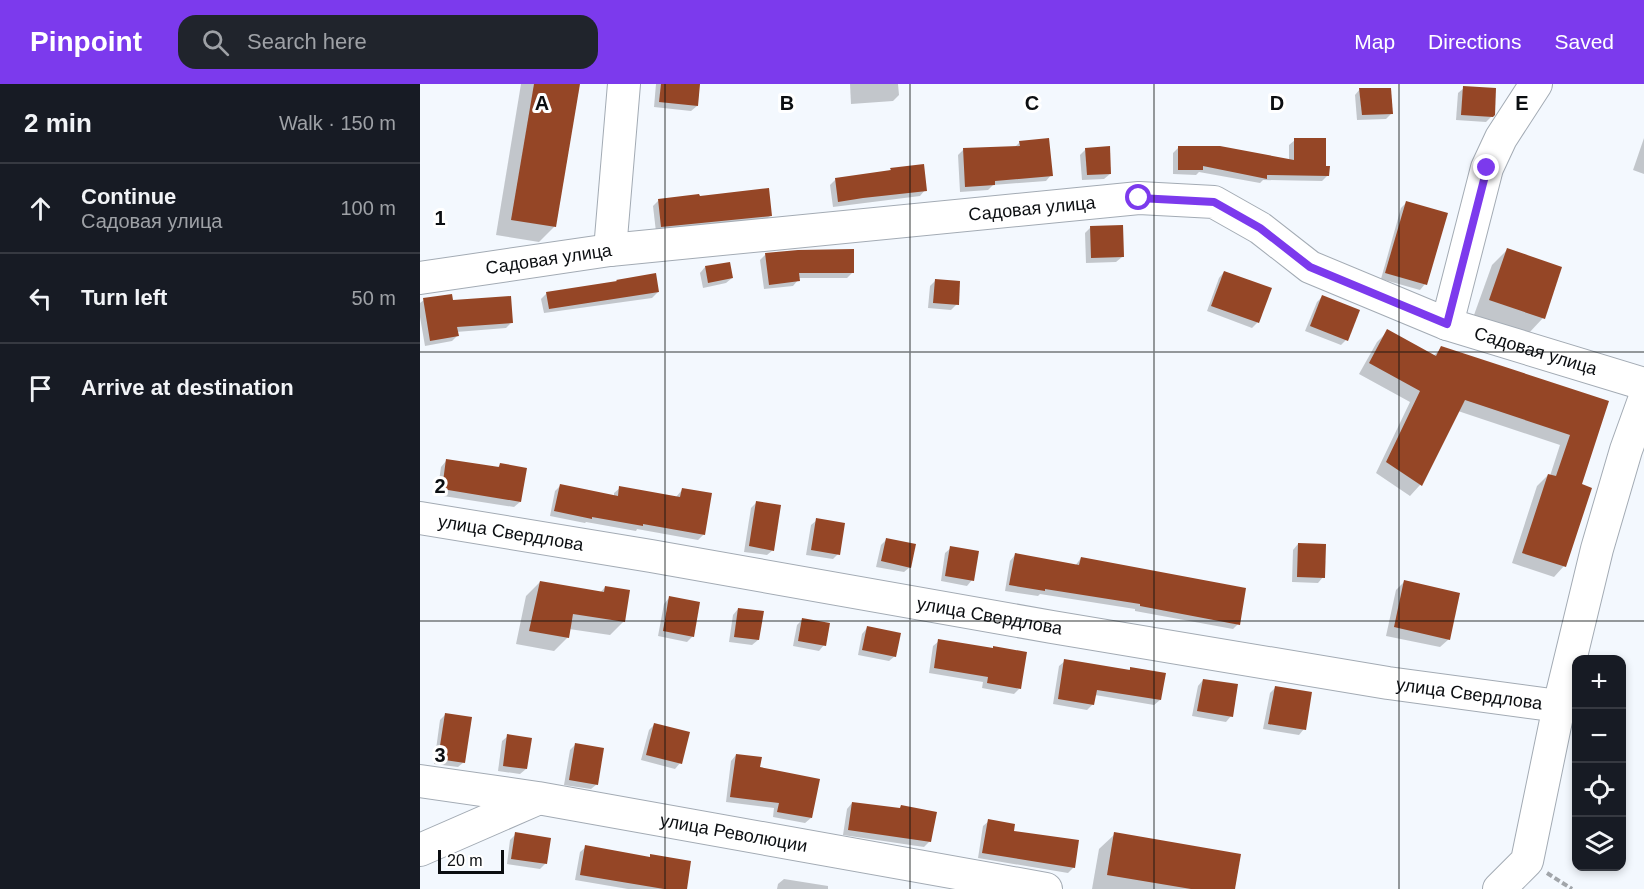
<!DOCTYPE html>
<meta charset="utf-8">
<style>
:root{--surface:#171b24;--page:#20242c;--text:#f1f3f6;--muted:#9ea1a6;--line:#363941;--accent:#7c3aed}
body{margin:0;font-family:Arial,sans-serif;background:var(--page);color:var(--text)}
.controls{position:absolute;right:18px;bottom:18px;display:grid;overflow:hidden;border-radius:12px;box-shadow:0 3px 9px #0003}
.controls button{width:54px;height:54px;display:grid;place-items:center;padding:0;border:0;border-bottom:2px solid var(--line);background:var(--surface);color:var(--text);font:30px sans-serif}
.scale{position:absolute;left:18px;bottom:15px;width:66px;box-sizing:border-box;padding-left:6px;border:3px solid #0b0e11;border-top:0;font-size:16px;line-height:21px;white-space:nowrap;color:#0b0e11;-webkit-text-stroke:4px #fff;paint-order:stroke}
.stop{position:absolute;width:18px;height:18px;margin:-14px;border:4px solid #7c3aed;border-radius:50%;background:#fff}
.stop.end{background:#7c3aed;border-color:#fff;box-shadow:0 2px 6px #0008}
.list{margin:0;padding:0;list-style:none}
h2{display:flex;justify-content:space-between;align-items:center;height:78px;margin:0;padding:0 24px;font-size:26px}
h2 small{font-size:20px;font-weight:400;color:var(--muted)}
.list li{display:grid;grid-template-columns:39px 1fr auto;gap:18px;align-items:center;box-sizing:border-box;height:90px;padding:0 24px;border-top:2px solid var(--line)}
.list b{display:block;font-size:22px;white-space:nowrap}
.list p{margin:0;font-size:20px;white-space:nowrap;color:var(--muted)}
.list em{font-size:20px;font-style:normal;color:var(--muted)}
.icon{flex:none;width:33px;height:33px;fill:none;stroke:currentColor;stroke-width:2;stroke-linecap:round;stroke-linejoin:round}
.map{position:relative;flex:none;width:1224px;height:805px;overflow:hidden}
header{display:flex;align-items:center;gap:36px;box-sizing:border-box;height:84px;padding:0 30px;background:var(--accent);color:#fff}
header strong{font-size:28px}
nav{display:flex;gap:33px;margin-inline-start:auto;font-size:21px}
.search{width:420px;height:54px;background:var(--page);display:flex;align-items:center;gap:15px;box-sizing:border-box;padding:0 21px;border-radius:18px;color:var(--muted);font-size:22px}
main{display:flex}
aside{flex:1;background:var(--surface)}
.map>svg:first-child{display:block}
.shadow{fill:#0003}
.building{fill:#954626}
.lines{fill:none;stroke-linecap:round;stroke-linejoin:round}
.minor-casing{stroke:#a3abb4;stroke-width:34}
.path{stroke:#a1a5aa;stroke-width:4;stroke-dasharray:6 3;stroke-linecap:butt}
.minor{stroke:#fff;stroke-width:32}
.route{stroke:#7c3aed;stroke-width:8}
.grid{fill:none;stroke:#0b0e11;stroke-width:1.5;stroke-opacity:0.55}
.labels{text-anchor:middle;stroke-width:6;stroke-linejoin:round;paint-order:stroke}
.street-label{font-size:18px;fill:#0b0e11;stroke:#fff}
.grid-label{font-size:20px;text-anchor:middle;font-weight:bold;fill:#0b0e11;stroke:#fff;stroke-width:6;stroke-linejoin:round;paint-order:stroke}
</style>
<header>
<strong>Pinpoint</strong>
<div class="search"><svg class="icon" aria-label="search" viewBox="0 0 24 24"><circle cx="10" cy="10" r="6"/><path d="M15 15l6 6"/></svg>Search here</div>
<nav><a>Map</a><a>Directions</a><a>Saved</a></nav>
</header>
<main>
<aside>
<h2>2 min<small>Walk · 150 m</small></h2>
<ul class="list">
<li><svg class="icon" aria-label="ahead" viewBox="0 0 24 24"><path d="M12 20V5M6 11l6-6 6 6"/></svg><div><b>Continue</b><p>Садовая улица</p></div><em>100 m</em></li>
<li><svg class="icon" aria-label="left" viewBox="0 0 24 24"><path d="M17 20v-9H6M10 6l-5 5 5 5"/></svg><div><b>Turn left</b></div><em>50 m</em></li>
<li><svg class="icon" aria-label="arrive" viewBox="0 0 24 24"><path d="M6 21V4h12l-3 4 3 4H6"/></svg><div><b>Arrive at destination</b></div></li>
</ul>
</aside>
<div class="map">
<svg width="1224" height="805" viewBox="0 0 1224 805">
<rect width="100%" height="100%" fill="#f3f8fe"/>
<g class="shadow">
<polygon points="101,0 158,0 134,143 119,158 76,151"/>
<polygon points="236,0 279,0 277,22 271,27 234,23"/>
<polygon points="430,0 478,0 479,11 473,17 431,20"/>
<polygon points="1044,4 1072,32 1066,38 1036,36 1038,9"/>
<polygon points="940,5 971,30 966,35 937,36 935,11"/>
<polygon points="1224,54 1224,90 1213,86"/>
<polygon points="875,56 905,83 908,91 902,97 843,96 840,99 779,88 776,91 753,90 753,69 759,63 869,76 869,61"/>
<polygon points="600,58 631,91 626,97 573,101 568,106 540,108 538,71 543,66 595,63"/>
<polygon points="666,65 690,90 684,95 662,96 660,71"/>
<polygon points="471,85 505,106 500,112 413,123 410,101 416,95 468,88"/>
<polygon points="239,116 351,131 345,137 236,148 233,122"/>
<polygon points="987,118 1005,200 1000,206 961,195 981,124"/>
<polygon points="671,143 702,173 696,178 666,179 665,149"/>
<polygon points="1087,166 1123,234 1108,250 1054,231 1072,181"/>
<polygon points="346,170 433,188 427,194 378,194 378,196 373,202 344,205 340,176"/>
<polygon points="285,183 312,194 306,199 283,204 280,189"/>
<polygon points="804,188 850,205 837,239 832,244 787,227 799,194"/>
<polygon points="515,197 537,220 531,226 508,224 510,202"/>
<polygon points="238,208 232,214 124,229 121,215 127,209"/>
<polygon points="902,213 926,256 921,261 885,247 897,218"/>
<polygon points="4,216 32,218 92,238 86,244 36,248 37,252 32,257 5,262 0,233 0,219"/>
<polygon points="968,247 1013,272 1022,264 1187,318 1160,401 1144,482 1134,493 1092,479 1117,402 1128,391 1130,392 1140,361 1038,327 1000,401 990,412 956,389 990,318 939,290 957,258"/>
<polygon points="26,377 77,384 80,381 100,418 94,423 17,411 21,383"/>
<polygon points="140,402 194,413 194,409 200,404 256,413 262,406 284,450 278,456 217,445 216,447 166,438 165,439 130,432 135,407"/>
<polygon points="337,418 353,466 347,471 324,468 331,424"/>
<polygon points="397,436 418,470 413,475 386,471 391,441"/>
<polygon points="467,455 490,483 484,488 456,483 461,461"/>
<polygon points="878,460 903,493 898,499 872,498 873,466"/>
<polygon points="531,464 552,496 547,502 521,497 525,469"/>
<polygon points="595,471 655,482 661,474 818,540 813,545 715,527 715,525 620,510 618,512 585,507 590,477"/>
<polygon points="120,498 180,509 185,503 204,537 190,551 149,545 148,553 134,567 96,560 106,512"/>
<polygon points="984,498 1029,555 1020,563 966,552 976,506"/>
<polygon points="249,514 273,552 267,558 238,552 244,520"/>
<polygon points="318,525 338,556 332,561 309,558 313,531"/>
<polygon points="382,536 404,561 399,567 373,562 377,541"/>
<polygon points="447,544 475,572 469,577 438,571 442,550"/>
<polygon points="519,557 571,566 573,564 600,604 594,610 562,604 563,598 509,589 513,562"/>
<polygon points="645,577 708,587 711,584 740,616 734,621 675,611 673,620 667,626 633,620 639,582"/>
<polygon points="783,596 811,632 806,638 772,632 778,602"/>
<polygon points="855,604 884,645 879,651 843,645 850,609"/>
<polygon points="25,631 44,678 38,683 14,680 20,636"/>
<polygon points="234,641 260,679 255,685 221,676 229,646"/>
<polygon points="88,652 106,685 100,690 78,687 82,657"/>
<polygon points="155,661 177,700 171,705 144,701 150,666"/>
<polygon points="316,671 339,684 391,734 385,739 353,733 354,724 306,718 311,677"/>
<polygon points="432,719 510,757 504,763 423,751 427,725"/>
<polygon points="569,737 593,748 654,783 648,789 558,774 563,742"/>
<polygon points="96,750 126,779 120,785 87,780 90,756"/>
<polygon points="695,750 813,805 672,805 679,765"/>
<polygon points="166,763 229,774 231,772 265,805 208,805 155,796 160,768"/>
<polygon points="364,795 408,802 408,805 357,805 358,800"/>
</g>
<g class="building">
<polygon points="114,0 160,0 136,143 91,136"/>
<polygon points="241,0 280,0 278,22 239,18"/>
<polygon points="1043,2 1076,4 1075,31 1073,33 1041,31"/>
<polygon points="939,4 971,4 973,30 942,31"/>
<polygon points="629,54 633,92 575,97 575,101 545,103 543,64 600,62 599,57"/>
<polygon points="874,54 906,54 906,82 910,82 909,92 847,91 847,95 783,82 783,86 758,86 758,62 800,62 874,76"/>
<polygon points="690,62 691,90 667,91 665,64"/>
<polygon points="504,80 507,107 443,114 418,118 415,94 471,86 470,84"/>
<polygon points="349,104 352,132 241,143 238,115 279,110 280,112"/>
<polygon points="986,117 1028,129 1007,201 965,189"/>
<polygon points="703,141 704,173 671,174 670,142"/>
<polygon points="1087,164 1142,183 1125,235 1069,216"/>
<polygon points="434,165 434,189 379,189 380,197 349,201 345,169 378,166"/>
<polygon points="310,178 313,194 288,199 285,182"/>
<polygon points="804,187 852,204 839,239 791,222"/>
<polygon points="236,189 239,208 129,225 126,208 197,197 196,196"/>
<polygon points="515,195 540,197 539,221 513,219"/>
<polygon points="32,210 33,216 91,212 93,239 37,243 39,252 10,257 3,214"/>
<polygon points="902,211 940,226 928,257 890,242"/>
<polygon points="967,245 1016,272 1021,262 1189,317 1162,400 1172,404 1146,483 1102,469 1128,390 1136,392 1150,351 1045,316 1002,402 966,378 1000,307 949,279"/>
<polygon points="26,375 79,383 80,379 107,384 101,418 22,405"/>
<polygon points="140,400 198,412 199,402 260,413 262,404 292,409 285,451 223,440 223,442 172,433 172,435 134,427"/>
<polygon points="336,417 361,421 354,467 329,462"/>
<polygon points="396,434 425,439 420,471 391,466"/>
<polygon points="466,454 496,460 491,484 461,477"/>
<polygon points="878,459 906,460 905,494 877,493"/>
<polygon points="530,462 559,467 554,497 525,492"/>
<polygon points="595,469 659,481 661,473 826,504 820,541 720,522 720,520 625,505 625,507 589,501"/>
<polygon points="984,496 1040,509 1030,556 974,543"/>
<polygon points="120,497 184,508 185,502 210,506 205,538 153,530 149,554 109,547"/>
<polygon points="249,512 280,518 274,553 243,547"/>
<polygon points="318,524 344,527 339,556 314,553"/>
<polygon points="382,534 410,539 406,562 378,557"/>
<polygon points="447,542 481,549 476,573 442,566"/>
<polygon points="518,555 573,564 573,562 607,568 601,605 567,599 568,593 514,584"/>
<polygon points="644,575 710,586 710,583 746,589 741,616 677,606 674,621 638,615"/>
<polygon points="783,595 818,600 813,633 777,627"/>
<polygon points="855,602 892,608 886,646 848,640"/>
<polygon points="25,629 52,633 45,679 18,675"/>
<polygon points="234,639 270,648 262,680 226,671"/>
<polygon points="87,650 112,654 107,685 83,682"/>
<polygon points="155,659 184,664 178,701 149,696"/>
<polygon points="316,670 342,673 340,683 400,695 392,734 357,728 359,719 310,713"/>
<polygon points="432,718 480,724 481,721 517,728 511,758 428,746"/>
<polygon points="568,735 595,740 594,747 659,756 655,784 562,769"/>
<polygon points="95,748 131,754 127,780 91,775"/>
<polygon points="694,748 821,770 815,805 771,805 687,791"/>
<polygon points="165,761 230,773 230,770 271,777 267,805 244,805 160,791"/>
</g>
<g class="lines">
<defs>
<g id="minor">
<polyline points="190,166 204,0"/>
<path id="s1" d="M0,194L190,166L719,114L794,118L840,144L890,183L1027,240L1224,300"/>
<polyline points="1027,240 1067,84 1081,54 1116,0"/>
<path id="s2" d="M0,434L231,472L632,543L968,599L1139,622"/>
<path id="s3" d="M0,697L118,714L626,805"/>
<polyline points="0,766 117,715"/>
<polyline points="1079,805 1107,777 1139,622 1177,465 1206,366 1224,316"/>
</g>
</defs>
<use href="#minor" class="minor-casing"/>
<polyline class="path" points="1127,789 1152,805"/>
<use href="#minor" class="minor"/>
</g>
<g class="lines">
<polyline class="route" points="719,114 794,118 840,144 890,183 1027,240 1067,84"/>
</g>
<path class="grid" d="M245,0V805M490,0V805M734,0V805M979,0V805M0,268H1224M0,537H1224"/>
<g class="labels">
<g class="street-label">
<text dy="6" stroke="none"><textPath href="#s1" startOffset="616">Садовая улица</textPath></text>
<text dy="6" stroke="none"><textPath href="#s1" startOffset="130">Садовая улица</textPath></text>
<text dy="6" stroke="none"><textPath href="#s1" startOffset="1156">Садовая улица</textPath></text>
<text dy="6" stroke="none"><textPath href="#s2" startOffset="92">улица Свердлова</textPath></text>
<text dy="6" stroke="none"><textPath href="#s2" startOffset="578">улица Свердлова</textPath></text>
<text dy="6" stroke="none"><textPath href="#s2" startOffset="1064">улица Свердлова</textPath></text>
<text dy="6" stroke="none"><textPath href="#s3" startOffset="318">улица Революции</textPath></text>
</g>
</g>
<g class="grid-label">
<text x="122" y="26">A</text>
<text x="367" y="26">B</text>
<text x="612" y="26">C</text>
<text x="857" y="26">D</text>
<text x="1102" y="26">E</text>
<text x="20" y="141">1</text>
<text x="20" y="409">2</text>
<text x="20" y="678">3</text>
</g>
</svg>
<div class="controls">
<button>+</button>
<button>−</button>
<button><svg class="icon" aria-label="locate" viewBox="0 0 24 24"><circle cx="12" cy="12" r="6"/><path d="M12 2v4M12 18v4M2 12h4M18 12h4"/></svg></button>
<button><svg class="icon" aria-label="layers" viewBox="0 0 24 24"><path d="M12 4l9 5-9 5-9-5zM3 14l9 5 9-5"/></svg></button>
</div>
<div class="scale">20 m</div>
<div class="stop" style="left:719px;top:114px"></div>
<div class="stop end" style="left:1067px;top:84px"></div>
</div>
</main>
